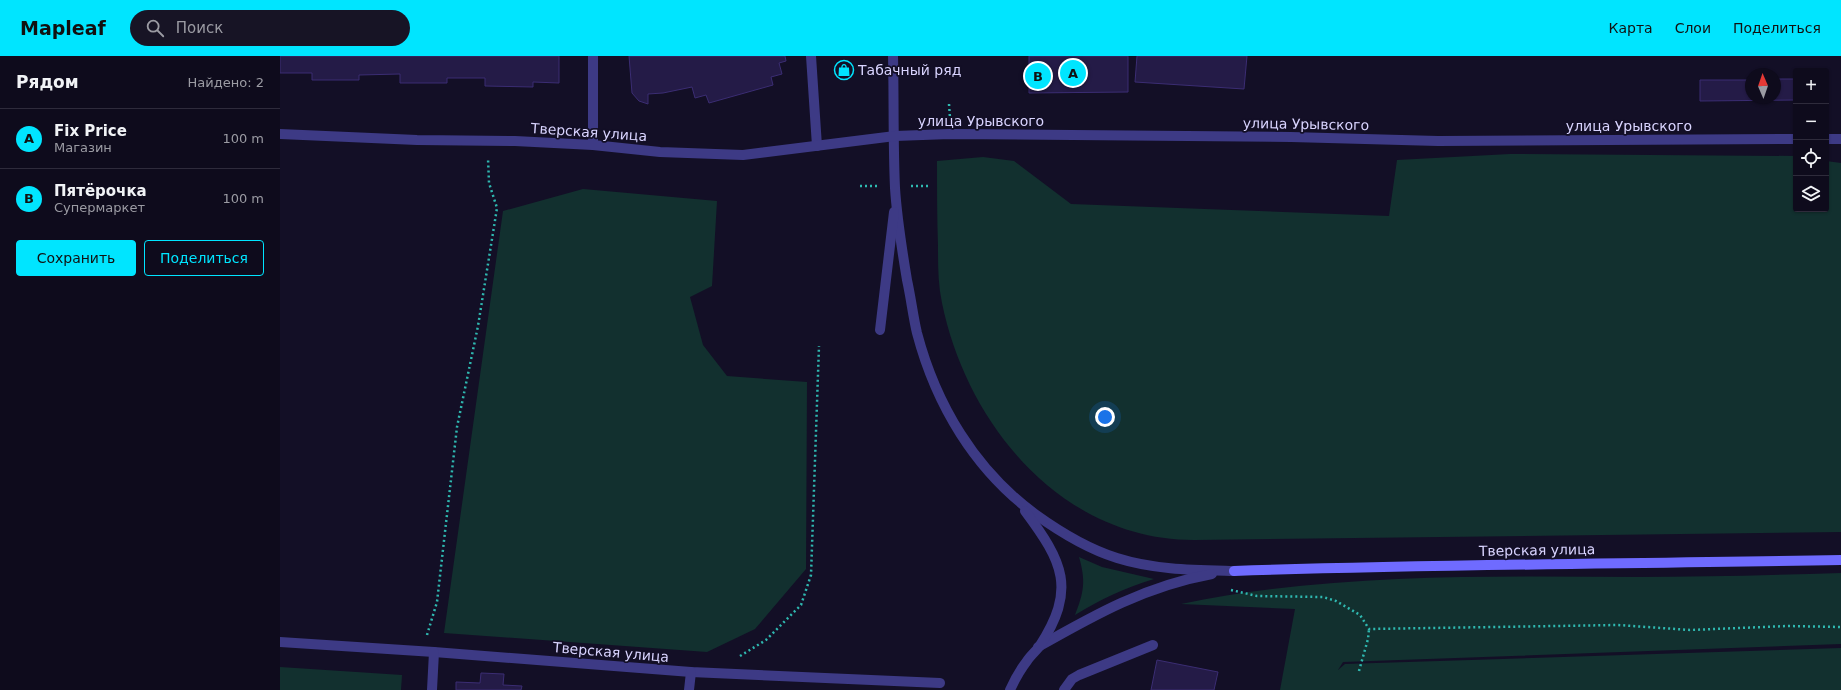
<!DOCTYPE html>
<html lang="ru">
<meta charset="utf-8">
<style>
:root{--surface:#0e0b1c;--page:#171425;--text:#f1f3f6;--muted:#9b9ba3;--line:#2e2b3b;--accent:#00e5ff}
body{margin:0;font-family:"DejaVu Sans",sans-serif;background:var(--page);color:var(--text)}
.controls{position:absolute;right:12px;top:12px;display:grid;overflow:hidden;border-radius:4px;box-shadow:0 1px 3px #0004}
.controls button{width:36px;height:36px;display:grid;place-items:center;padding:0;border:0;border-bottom:1px solid var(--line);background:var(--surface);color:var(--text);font:20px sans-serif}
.compass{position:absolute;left:1465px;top:12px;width:36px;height:36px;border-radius:50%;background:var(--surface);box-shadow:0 1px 3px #0004;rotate:358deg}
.you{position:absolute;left:825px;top:361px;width:14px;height:14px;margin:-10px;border:3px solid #fff;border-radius:50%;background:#1a73e8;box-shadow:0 0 0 6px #1a73e833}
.badge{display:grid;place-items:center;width:26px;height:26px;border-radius:50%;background:var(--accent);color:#111;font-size:13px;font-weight:700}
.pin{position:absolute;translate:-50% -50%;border:2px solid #fff;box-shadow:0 1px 4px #0006}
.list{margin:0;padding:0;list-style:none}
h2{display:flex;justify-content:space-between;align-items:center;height:52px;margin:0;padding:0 16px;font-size:17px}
h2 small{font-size:13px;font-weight:400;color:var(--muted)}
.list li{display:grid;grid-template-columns:26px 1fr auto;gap:12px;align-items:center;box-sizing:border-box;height:60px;padding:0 16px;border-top:1px solid var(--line)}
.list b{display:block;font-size:15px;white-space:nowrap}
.list p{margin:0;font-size:13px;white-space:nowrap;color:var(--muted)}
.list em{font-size:13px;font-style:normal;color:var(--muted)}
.actions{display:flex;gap:8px;padding:12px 16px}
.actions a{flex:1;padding:9px 0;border:1px solid var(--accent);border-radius:4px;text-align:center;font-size:14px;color:var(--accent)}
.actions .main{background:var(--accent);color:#111}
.icon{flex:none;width:22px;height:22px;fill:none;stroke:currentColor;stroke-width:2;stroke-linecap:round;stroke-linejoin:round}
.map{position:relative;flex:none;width:1561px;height:634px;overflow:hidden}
header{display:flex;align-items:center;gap:24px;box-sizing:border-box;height:56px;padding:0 20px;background:var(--accent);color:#111}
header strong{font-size:19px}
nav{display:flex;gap:22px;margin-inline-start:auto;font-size:14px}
.search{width:280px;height:36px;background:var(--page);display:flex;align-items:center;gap:10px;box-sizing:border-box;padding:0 14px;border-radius:22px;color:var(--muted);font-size:15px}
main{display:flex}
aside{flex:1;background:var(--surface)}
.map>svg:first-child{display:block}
.green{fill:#12302f}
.building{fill:#241b47;stroke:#3b2d73}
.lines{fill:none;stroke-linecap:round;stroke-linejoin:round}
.path{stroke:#2fb8b0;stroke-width:2.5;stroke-dasharray:2 3;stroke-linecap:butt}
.lane{stroke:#3d3a85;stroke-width:10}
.street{stroke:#3d3a85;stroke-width:10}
.secondary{stroke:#6f6bff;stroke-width:10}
.labels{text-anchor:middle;stroke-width:3.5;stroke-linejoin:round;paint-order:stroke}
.poi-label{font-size:14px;fill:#d9d4ff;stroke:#130f26;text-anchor:start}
.street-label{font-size:14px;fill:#d9d4ff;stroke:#130f26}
</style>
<header>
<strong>Mapleaf</strong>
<div class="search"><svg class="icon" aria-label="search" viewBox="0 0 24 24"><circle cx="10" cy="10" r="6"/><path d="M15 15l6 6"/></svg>Поиск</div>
<nav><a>Карта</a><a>Слои</a><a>Поделиться</a></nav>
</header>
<main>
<aside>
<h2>Рядом<small>Найдено: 2</small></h2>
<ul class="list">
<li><span class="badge">A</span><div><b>Fix Price</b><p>Магазин</p></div><em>100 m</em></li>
<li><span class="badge">B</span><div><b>Пятёрочка</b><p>Супермаркет</p></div><em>100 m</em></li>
</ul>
<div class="actions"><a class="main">Сохранить</a><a>Поделиться</a></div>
</aside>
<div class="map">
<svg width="1561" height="634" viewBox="0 0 1561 634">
<rect width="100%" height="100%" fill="#130f26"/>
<g class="green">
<path d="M1230,98L1516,100V153H1546V105L1561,107V476L914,484C782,484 687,369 662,247C658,228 658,209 658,190C657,161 657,133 657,105L703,101L734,105L791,148L1109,160L1117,104Z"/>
<polygon points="303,133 437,145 432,230 410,241 423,289 447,320 527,326 526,513 475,573 427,596 164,577 223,155"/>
<path d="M799,501L822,511L874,523C844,532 821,543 795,559C804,536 806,525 799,501Z"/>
<path d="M1561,517V588L1063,606L1058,614L1065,608L1561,592V634H1000L1015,553L901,548C1051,517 1205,520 1358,521C1426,521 1493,519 1561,517Z"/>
<polygon points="0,611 122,619 121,634 0,634"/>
</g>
<g class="building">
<polygon points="0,0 279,0 279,27 253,26 253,31 205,30 205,22 167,22 167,27 120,27 120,18 79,19 79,24 32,24 32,17 0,17"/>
<polygon points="349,0 505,0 506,5 499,7 502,18 491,21 493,29 429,47 426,39 415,42 412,31 383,37 368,38 368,48 359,45 352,37"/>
<polygon points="749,0 848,0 848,36 749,37"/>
<polygon points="857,0 967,0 964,33 855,26"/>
<polygon points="1495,23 1516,23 1516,44 1420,45 1420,24 1471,24 1471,42 1495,42"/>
<polygon points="877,604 938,616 934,634 871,634"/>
<polygon points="201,617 224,618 223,629 242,630 241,634 176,634 176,626 200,627"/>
</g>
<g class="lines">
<g class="path">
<polyline points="669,48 670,62"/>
<polyline points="580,130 598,130"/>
<polyline points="631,130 651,130"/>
<polyline points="951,534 977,540 1043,541 1056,545 1080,559 1089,573 1338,569 1410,574 1508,570 1561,571"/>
<polyline points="147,579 157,546 177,371 198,270 217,152 209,127 208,102"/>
<polyline points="460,600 486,584 521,549 531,519 539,290"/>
<polyline points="1079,615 1088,583 1089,573"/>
</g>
<g class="lane">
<polyline points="531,0 537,90"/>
<polyline points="313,89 313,0"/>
<polyline points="784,634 792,623 799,619 873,589"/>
</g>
<g class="street">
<path d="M613,0C614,44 613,88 615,132C617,163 622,194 627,224C631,242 633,260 637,277C656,349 695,414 755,458C780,476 808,493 837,502C875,514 915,514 954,515"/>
<polyline points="0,78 137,84 235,85 313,89 380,96 463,99 615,80 670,78 1011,81 1158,85 1516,83"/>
<polyline points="1546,83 1561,83"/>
<polyline points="600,274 614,156"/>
<polyline points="0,586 154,596 411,616 660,627"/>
<path d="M758,591C816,558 866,530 932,518"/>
<polyline points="152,634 154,596"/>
<polyline points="409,634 411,616"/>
<path d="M730,634C735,623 740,614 747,605C750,600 755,596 759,591C797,533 783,506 745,455"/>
</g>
<path class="secondary" d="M954,515C1156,508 1359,508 1561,504"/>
</g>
<defs>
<symbol id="shop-ring" viewBox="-11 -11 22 22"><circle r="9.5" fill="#130f26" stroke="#00e5ff" stroke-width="1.5"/><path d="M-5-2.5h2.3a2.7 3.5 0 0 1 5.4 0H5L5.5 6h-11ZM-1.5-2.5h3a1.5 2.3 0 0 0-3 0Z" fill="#00e5ff"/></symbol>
</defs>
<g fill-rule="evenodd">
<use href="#shop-ring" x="553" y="3" width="22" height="22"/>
</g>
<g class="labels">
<g class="poi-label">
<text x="578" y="19">Табачный ряд</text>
</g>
<g class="street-label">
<text x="701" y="70">улица Урывского</text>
<text transform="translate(1026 68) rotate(1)" y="5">улица Урывского</text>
<text x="1349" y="75">улица Урывского</text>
<text transform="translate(309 76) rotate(4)" y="5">Тверская улица</text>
<text transform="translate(1257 494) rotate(-1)" y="5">Тверская улица</text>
<text transform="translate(331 596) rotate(5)" y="5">Тверская улица</text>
</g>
</g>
</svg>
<div class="controls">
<button>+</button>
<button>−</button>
<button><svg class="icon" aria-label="locate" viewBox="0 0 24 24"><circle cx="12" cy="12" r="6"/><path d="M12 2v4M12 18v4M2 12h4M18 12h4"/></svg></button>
<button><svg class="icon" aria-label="layers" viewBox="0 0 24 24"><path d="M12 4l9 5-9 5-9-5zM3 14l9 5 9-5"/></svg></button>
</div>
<svg class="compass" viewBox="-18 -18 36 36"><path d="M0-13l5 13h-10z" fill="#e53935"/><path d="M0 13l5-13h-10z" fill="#9b9ba3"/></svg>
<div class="you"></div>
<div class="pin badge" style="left:793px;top:17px">A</div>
<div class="pin badge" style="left:758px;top:20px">B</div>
</div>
</main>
